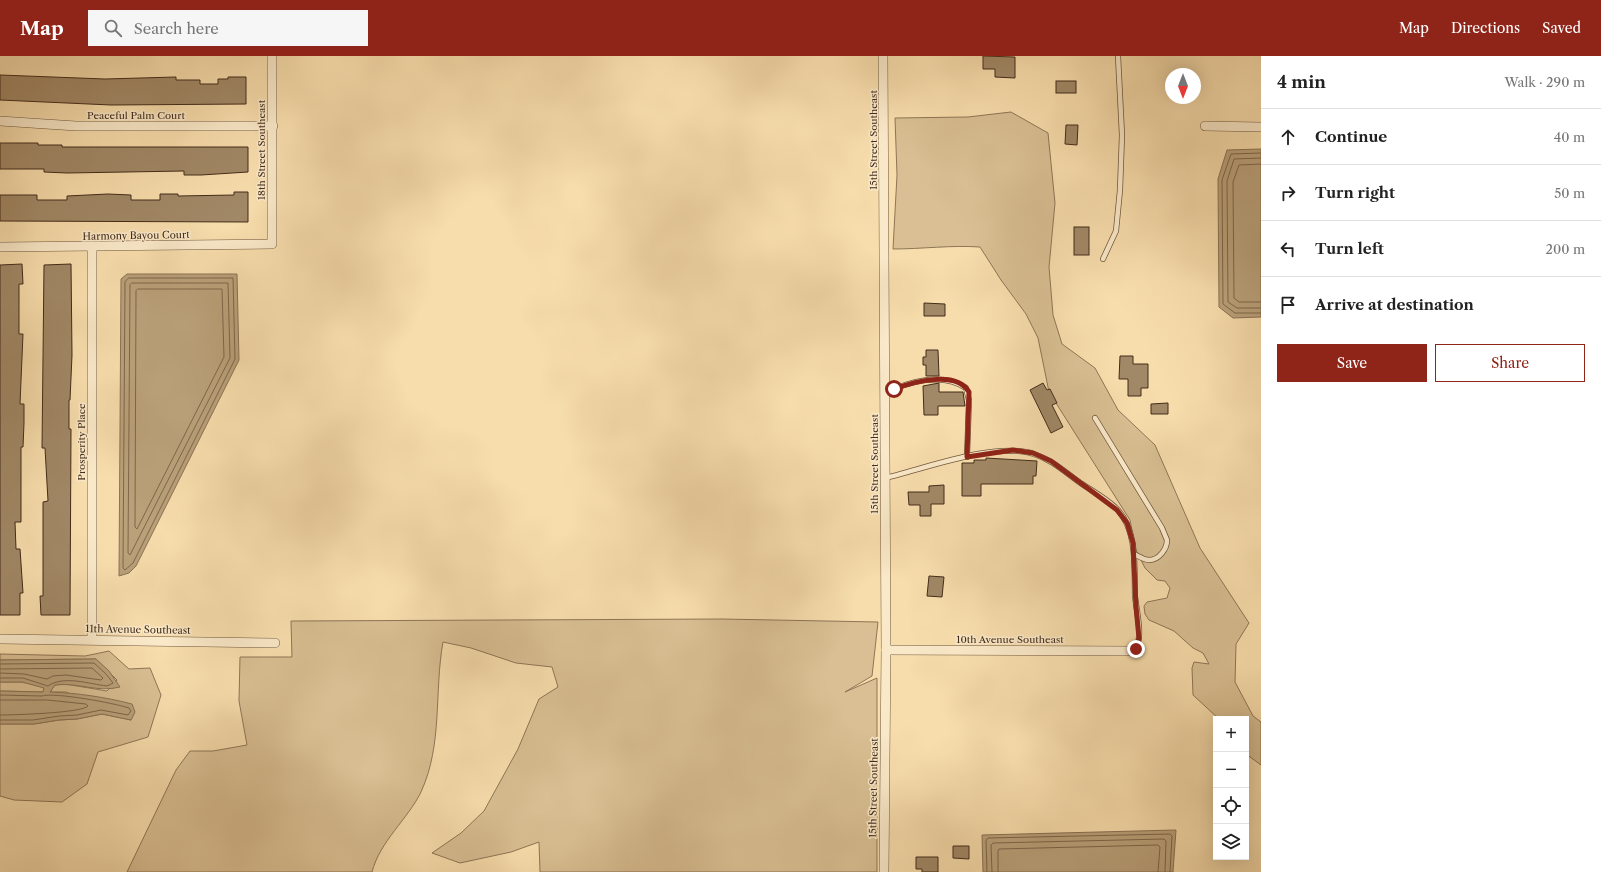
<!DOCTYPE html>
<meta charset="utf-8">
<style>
:root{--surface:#fff;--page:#f6f6f6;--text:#222;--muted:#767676;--line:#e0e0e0;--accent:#8f2418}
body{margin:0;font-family:"Libre Caslon Text",serif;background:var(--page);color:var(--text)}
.controls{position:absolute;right:12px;bottom:12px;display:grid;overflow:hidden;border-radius:0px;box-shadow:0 4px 16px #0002}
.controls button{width:36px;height:36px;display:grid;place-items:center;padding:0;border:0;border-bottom:1px solid var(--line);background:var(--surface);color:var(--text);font:20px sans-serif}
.compass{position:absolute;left:1165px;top:12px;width:36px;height:36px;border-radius:50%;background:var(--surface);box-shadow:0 4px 16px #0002;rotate:180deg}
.stop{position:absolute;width:12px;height:12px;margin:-9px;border:3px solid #8f2418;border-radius:50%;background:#fff}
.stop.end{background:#8f2418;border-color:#fff;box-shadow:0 1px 4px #0008}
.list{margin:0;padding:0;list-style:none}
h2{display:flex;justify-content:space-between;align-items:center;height:52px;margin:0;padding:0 16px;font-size:17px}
h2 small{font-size:13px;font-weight:400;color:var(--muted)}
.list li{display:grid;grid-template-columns:26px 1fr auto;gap:12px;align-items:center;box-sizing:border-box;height:56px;padding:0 16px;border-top:1px solid var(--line)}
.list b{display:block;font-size:15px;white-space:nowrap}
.list em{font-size:13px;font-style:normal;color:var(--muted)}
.actions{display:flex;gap:8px;padding:12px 16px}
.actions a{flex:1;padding:9px 0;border:1px solid var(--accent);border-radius:0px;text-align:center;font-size:14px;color:var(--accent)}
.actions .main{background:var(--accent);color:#fff}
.icon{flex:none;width:22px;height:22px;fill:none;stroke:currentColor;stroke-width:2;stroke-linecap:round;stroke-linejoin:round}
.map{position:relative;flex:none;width:1261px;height:816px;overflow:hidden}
header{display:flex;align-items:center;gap:24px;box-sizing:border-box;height:56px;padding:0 20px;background:var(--accent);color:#fff}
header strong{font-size:19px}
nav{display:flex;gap:22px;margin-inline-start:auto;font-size:14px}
.search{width:280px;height:36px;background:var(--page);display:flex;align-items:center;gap:10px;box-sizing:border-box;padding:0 14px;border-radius:0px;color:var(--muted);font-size:15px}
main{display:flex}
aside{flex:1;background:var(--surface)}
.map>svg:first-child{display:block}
.green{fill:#d9bf93;stroke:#8e7656}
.water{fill:#baa17a;stroke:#8a7254}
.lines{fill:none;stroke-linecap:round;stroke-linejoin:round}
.shore{stroke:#7e664a;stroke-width:1}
.building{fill:#a18866;stroke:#432c1a}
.service-casing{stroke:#70583e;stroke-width:6}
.minor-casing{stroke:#70583e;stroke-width:10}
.service{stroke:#fae9c9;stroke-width:4.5}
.minor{stroke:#fae9c9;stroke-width:9}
.route{stroke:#8f2418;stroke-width:5}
.labels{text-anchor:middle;stroke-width:3;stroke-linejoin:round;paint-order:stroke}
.street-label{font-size:10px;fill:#432c1a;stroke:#fae9c9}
</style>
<header>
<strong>Map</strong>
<div class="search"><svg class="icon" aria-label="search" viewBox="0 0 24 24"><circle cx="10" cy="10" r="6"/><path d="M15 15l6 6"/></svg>Search here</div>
<nav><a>Map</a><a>Directions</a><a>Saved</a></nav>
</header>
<main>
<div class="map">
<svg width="1261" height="816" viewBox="0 0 1261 816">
<rect width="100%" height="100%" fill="#f8ddac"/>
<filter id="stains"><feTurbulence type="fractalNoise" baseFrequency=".005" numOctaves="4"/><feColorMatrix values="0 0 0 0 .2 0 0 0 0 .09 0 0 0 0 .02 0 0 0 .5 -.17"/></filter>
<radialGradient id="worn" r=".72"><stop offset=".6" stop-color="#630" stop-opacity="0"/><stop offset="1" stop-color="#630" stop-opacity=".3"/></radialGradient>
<g class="green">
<path d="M1011,56L1048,77L1055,147L1049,211L1053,259L1062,288L1095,312L1118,354L1155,389L1200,492L1249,567L1236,588L1235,626L1253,660L1261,666V709L1246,698V663H1219L1193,639L1192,612L1194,606L1209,608L1203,597L1193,592L1174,575L1149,564L1145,558L1144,550L1147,546L1167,542L1170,532L1165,525L1157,524L1145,512L1136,494L1130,464L1049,336L1038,282L1026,258L1001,224L980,191C951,189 922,193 893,193L897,119L895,62L968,61Z"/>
<path d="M721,563L878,566L872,620L845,636L877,622V816H540L539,786L511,796L460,807L432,797L461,777L484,755L518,693L539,643L558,631L552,611L516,607L471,592L443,586C434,636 443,688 421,736C408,763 380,785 372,816H127L176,714L190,695H213L247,689L239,645L240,601H292L291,565Z"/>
<polygon points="109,595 129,613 150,612 161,639 148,681 98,696 87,728 62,746 14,744 0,740 0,668 34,668 59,664 77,663 102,658 131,664 66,636 50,636 55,629 65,628 107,635 117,624 96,603 0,604 0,598 85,600"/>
<polygon points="0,626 22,626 44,631 43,636 0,635"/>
</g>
<g class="water">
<polygon points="1261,93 1261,261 1233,262 1219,251 1218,123 1227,94"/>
<polygon points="127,218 237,218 239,304 136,510 129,517 119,520 121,223"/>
<path d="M96,603L109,615L120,631C98,637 77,626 55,629L50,636C77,637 105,641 132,648L135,656L131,664L102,658L77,663L59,664L34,668H0V635L43,636L44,632L22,626H0V604Z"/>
<polygon points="1176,774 1173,816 983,816 982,779"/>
</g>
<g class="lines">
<g class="shore">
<polyline points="1261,97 1231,98 1222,124 1223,248 1235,257 1261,257"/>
<polyline points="1261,102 1234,103 1227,125 1228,246 1237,252 1261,252"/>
<polyline points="1261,108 1239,109 1233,126 1234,242 1239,246 1261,246"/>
<polygon points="129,222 233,222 235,303 133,507 125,514 123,512 125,226"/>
<polygon points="132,227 228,227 230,302 130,499 128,497 130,229"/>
<polygon points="138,233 222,233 224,301 137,473 135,471 136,235"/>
<path d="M0,608L94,607L106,618L113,627L107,630C89,628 64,619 48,630L23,622H0"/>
<polyline points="0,613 92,612 103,622 101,624 66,619 53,620 47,623 24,618 0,617"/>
<path d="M0,639L42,640C54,636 114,647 129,652L131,655L128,659L101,654L77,659L59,660L33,664H0"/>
<path d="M0,644H47L86,648L88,650C82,657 13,659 0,659"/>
<polyline points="987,816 986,784 988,782 1170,778 1172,780 1170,816"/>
<polyline points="992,816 991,789 993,787 1164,783 1166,785 1165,816"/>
<polyline points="998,816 998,795 999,793 1158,789 1160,791 1158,816"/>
</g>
</g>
<g class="building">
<polygon points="983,0 1015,1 1015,22 995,21 995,13 983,13"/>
<polygon points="0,19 105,23 176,21 176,24 200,24 200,28 218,28 218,23 228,23 228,21 246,21 246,48 111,49 0,44"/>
<rect x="1056" y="25" width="20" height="12"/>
<polygon points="1066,69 1078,69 1077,89 1065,88"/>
<polygon points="0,87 38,87 38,89 62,89 62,91 248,91 248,116 201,119 184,119 184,115 67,117 44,116 44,113 0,113"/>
<polygon points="234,136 248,136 248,166 0,165 0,139 37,139 37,144 67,144 67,140 108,138 131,139 131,144 160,144 160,138 178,138 178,140 234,139"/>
<rect x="1074" y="171" width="15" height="28"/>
<polygon points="22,208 23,228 19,228 19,278 23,278 20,348 24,348 24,367 23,391 21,391 21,466 15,466 16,493 20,493 23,537 20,537 20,559 0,559 0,209"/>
<polygon points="71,208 72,299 70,344 69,344 69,373 71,373 70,559 41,559 40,540 43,540 43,446 48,445 45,392 42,392 44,209"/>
<polygon points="924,247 945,248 945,260 924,260"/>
<polygon points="926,294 938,294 939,320 926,320 926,309 923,309 923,301 926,301"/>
<polygon points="1120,300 1133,300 1133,308 1148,308 1148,332 1141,332 1141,340 1128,340 1128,323 1119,323"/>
<polygon points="939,327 939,336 963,336 965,350 938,350 938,359 924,359 923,330"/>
<polygon points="1043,327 1047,334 1050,333 1057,347 1052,349 1063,371 1051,377 1030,334"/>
<polygon points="1168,347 1168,358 1151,358 1151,348"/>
<polygon points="986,402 1037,405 1036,420 1033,420 1033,428 981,428 981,440 962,440 962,407 974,407 974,404 986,404"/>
<polygon points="944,429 944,448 931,448 931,460 920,460 920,449 909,449 908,436 929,436 929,430"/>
<polygon points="929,520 944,521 942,541 927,540"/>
<polygon points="953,790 969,790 969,803 953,802"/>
<polygon points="916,801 938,801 938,816 922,816 922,813 916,813"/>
</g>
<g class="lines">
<defs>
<g id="service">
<polyline points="1103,203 1116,175 1120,134 1122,79 1118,0"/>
<path d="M885,338C908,325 943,316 966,332L969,344L967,401"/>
<path d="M1095,362L1162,472L1167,484C1167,493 1159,504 1149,504C1144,504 1138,500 1134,498"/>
<path d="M885,422C924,413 996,385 1034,398C1053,404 1066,417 1082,428C1094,436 1107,443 1117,453C1138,475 1134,511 1135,540C1136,553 1145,587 1133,595"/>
</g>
<g id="minor">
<polyline points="883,0 886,594 884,816"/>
<polyline points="0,65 76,70 273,70"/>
<polyline points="1205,70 1261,71"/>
<polyline points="0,191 272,188 272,0"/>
<polyline points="0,583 275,587"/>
<polyline points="92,583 92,190"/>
<polyline points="886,594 1133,595"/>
</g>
</defs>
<use href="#service" class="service-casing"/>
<use href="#minor" class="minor-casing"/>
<use href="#service" class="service"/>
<use href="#minor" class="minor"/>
</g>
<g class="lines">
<path class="route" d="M894,333C913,326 956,314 969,336L967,401L1013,394L1033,397L1051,405L1117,454L1127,467L1133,487L1136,551L1139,582L1136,593"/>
</g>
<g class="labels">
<g class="street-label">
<text x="136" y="63">Peaceful Palm Court</text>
<text transform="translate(873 84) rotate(-90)" y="4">15th Street Southeast</text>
<text transform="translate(261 94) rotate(-90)" y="4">18th Street Southeast</text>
<text transform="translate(136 179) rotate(-1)" y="4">Harmony Bayou Court</text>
<text transform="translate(81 386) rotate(-90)" y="4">Prosperity Place</text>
<text transform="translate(874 408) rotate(-90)" y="4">15th Street Southeast</text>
<text transform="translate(138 573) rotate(1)" y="4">11th Avenue Southeast</text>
<text x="1010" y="587">10th Avenue Southeast</text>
<text transform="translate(873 732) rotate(-89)" y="4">15th Street Southeast</text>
</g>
</g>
<rect width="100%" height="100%" filter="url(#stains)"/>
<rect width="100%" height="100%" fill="url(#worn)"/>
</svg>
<div class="controls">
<button>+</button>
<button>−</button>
<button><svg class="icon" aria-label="locate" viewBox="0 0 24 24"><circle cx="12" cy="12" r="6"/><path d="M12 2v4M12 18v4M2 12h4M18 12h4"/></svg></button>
<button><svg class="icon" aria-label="layers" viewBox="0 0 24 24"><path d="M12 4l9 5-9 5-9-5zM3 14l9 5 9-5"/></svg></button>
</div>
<svg class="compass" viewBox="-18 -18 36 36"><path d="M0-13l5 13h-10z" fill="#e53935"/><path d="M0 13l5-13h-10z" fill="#767676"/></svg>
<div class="stop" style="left:894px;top:333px"></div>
<div class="stop end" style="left:1136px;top:593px"></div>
</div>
<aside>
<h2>4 min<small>Walk · 290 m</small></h2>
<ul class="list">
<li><svg class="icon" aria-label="ahead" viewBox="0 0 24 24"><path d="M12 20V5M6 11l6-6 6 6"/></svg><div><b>Continue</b></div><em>40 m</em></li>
<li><svg class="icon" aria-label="right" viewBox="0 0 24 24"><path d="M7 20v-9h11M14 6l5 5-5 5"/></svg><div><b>Turn right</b></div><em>50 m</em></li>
<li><svg class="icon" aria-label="left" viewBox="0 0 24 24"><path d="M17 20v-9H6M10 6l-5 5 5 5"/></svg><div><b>Turn left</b></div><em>200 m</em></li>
<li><svg class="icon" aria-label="arrive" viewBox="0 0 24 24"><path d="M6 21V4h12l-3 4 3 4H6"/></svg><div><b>Arrive at destination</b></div></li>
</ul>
<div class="actions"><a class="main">Save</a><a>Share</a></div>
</aside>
</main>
